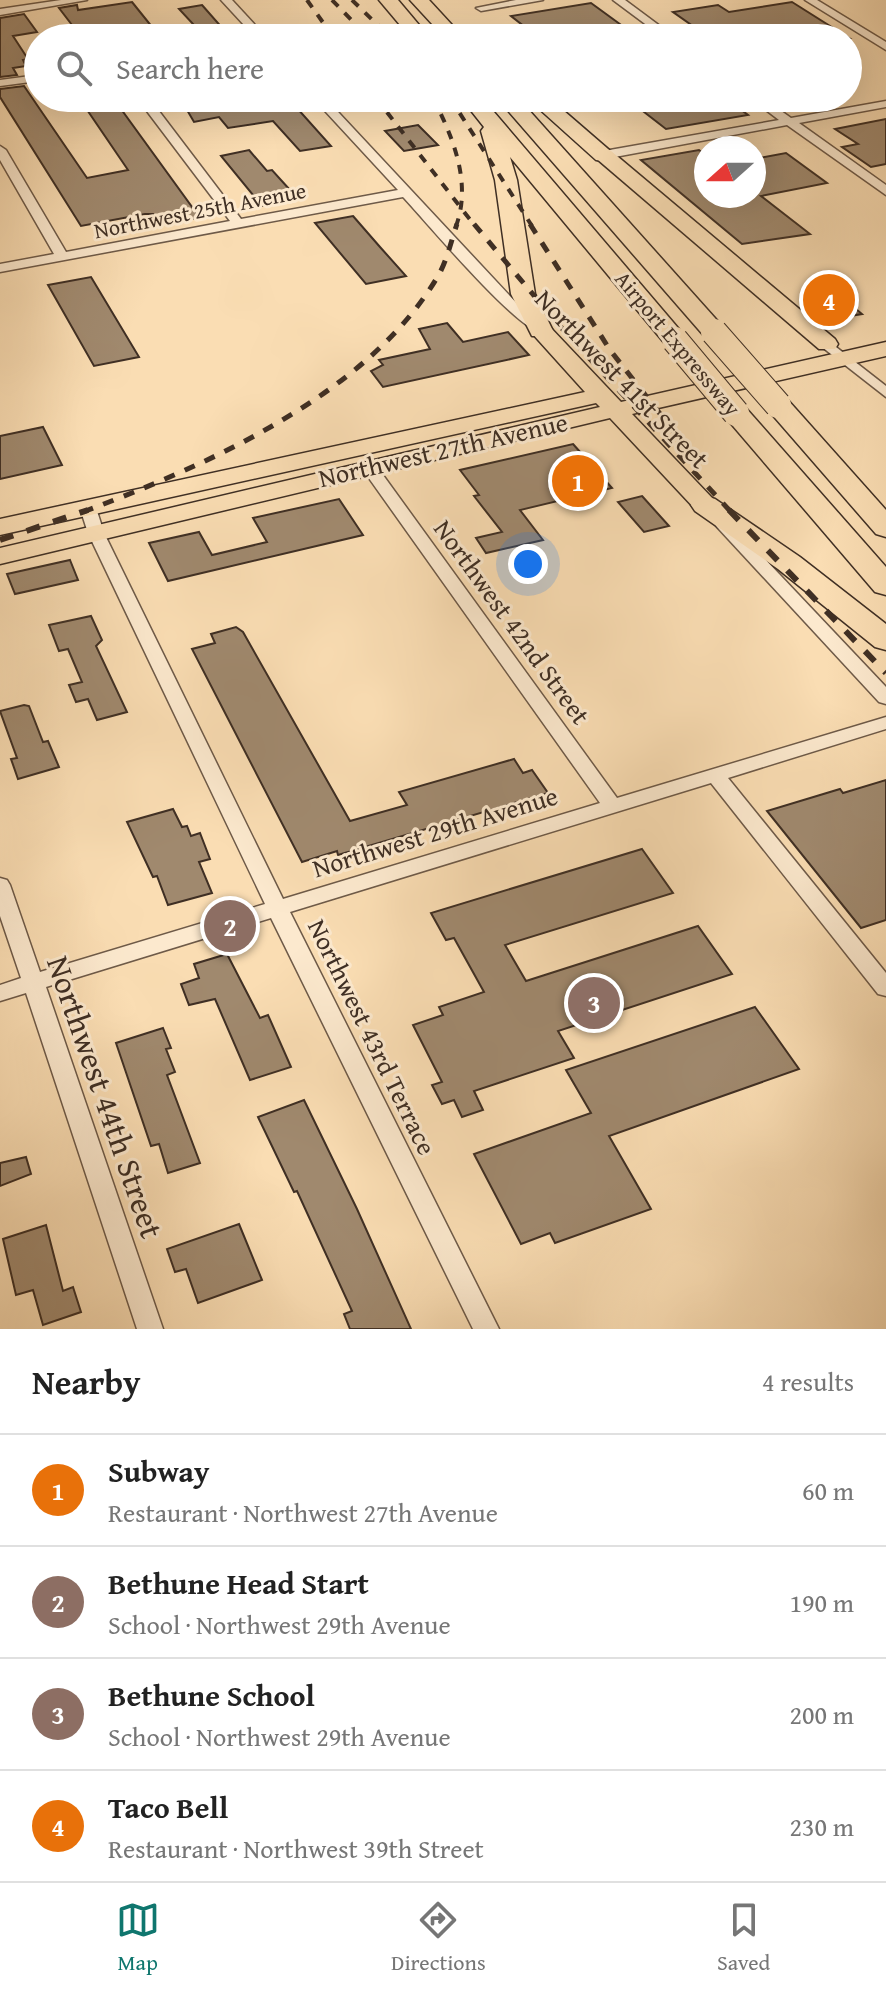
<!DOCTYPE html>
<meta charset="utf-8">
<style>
:root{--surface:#fff;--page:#f2f2f2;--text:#222;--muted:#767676;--line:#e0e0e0;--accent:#0f766e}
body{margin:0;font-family:"Gentium Book Plus",serif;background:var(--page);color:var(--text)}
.compass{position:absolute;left:694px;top:136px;width:72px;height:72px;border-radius:50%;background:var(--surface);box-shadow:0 8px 32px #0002;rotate:249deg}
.you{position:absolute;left:528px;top:564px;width:28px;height:28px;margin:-20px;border:6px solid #fff;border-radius:50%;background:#1a73e8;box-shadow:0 0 0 12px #1a73e833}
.badge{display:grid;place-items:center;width:52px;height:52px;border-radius:50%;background:var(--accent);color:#fff;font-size:26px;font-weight:700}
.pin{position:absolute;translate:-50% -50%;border:4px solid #fff;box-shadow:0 2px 8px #0006}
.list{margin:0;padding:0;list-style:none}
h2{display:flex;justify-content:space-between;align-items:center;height:104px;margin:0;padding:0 32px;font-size:34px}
h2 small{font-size:26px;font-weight:400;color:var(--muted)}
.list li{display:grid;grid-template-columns:52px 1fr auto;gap:24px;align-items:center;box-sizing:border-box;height:112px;padding:0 32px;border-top:2px solid var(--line)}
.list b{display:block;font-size:30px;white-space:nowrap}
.list p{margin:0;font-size:26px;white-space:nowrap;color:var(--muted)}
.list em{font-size:26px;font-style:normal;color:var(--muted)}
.icon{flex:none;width:44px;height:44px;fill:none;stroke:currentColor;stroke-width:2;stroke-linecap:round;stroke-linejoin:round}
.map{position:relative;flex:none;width:886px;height:1329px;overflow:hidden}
.search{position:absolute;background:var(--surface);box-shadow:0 8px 32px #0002;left:24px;right:24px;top:24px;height:88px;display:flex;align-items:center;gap:20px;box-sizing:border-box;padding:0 28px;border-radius:44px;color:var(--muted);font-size:30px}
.sheet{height:552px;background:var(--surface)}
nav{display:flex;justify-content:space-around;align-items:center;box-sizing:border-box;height:112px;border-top:2px solid var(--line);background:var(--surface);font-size:22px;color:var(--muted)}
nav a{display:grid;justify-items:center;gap:4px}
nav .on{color:var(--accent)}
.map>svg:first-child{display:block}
.building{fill:#a0896e;stroke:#3f2f24;stroke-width:2}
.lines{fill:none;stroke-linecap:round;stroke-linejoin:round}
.minor-casing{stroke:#6e5a48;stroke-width:3}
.primary-casing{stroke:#3f2f24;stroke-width:3}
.motorway-casing{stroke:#3f2f24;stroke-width:3}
.minor{fill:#fce9ce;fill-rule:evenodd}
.primary{fill:#faddb3;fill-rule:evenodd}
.motorway{fill:#faddb3;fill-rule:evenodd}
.rail-far2{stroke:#3f2f24;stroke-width:4;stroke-dasharray:9 9;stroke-linecap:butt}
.rail-far1{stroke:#3f2f24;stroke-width:5;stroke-dasharray:11 11;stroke-linecap:butt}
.rail{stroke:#3f2f24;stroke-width:6;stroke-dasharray:14 14;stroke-linecap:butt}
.motorway-bridge-casing{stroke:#3f2f24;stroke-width:28;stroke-linecap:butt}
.motorway-bridge{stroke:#faddb3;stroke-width:26}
.labels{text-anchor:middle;stroke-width:6;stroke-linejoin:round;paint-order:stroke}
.far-street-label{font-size:22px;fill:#3f2f24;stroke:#fce9ce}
.street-label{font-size:26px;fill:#3f2f24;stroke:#fce9ce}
.near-street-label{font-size:32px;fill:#3f2f24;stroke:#fce9ce}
</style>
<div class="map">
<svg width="886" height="1329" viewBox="0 0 886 1329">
<rect width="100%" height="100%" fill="#faddb3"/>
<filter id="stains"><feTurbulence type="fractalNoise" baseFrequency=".0025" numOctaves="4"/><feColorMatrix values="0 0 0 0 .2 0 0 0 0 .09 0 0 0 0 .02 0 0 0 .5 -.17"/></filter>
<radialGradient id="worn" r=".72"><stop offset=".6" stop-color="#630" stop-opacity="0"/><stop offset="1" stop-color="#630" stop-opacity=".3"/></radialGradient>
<g class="building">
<polygon points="132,2 161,38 82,38 59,8 77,5 78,10"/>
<polygon points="792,2 849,38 710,38 673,12 718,5 729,12"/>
<polygon points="591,3 639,38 539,38 511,16"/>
<polygon points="202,5 225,31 230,38 206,38 179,9"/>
<polygon points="24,14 37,32 13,36 28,59 23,60 26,66 13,68 17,75 0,77 0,18"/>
<polygon points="24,86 87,178 128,170 79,98 113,98 200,218 159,223 153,214 145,214 81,226 0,97 0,89"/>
<polygon points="180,98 288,98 331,146 300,151 273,121 228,128 219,117 194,122"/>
<polygon points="626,98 725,98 748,115 666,129"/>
<polygon points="886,119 886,164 871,167 842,147 858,144 835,129"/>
<polygon points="418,125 438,145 404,151 385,131"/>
<polygon points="249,150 267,171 272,170 290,190 281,192 293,201 262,206 221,156"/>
<polygon points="699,150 706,155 706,196 754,196 754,159 786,153 827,183 761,196 810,234 742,244 641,160"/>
<polygon points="353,216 380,247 406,276 366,284 315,223"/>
<polygon points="91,277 139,357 94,366 48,285"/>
<polygon points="831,288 862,314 838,318 808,292"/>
<polygon points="447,323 463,342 508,332 529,355 383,387 371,371 383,365 379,360 430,349 419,329"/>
<polygon points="43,427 62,465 0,479 0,436"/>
<polygon points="573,444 612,488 520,510 543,540 486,553 476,538 502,532 474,496 479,495 460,470"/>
<polygon points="642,496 669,526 644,532 618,502"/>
<polygon points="339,499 363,535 168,581 149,543 199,532 212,555 267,542 253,518"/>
<polygon points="70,560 78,580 15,594 7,574"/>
<polygon points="91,616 102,640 96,646 127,712 97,720 88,699 76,702 69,685 82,682 68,649 59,651 49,625"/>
<polygon points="236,627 243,632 350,821 407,805 399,792 514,759 523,773 532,770 548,793 338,855 337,851 302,862 192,649 215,643 211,634"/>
<polygon points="24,705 29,706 43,742 48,741 59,767 18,779 11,759 17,758 0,711"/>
<polygon points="886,780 886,920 861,928 767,811 840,789 843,793"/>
<polygon points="173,809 182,827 187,826 191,836 200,833 210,859 199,862 212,893 168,905 157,876 153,877 127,822"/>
<polygon points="642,849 673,893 505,945 526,981 698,926 732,974 558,1031 574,1058 474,1091 483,1110 462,1117 454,1100 442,1104 432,1085 442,1082 413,1025 443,1015 439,1007 484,992 454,938 446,940 431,913"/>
<polygon points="227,954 260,1018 268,1015 291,1067 250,1080 215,999 189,1005 181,984 199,978 194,964"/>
<polygon points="755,1007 799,1069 609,1136 651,1209 555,1243 550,1233 521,1244 474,1154 591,1113 566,1070"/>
<polygon points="163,1028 171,1048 166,1049 175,1072 167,1075 200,1163 168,1173 159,1144 151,1146 116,1043"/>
<polygon points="304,1100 357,1209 411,1329 350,1329 344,1314 352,1311 297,1191 294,1192 258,1117"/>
<polygon points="26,1157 31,1174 0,1186 0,1163"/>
<polygon points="239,1224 262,1280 198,1303 186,1269 175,1272 167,1249"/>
<polygon points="46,1225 63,1291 73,1287 81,1312 43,1325 33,1290 16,1295 3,1239"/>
</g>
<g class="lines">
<defs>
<g id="minor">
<polygon points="61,0 87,0 0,15 0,9"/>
<polygon points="221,0 232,0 267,38 256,38"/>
<polygon points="516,0 543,0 481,11 476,8"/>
<polygon points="613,0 625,0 676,38 664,38"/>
<polygon points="805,0 817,0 886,42 886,50"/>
<polygon points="38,75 38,81 0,86 0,80"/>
<path d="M137,98H149L241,219L398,190L313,98H325L523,310L547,330L545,333C522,337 424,219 403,197L0,272V264L54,254L0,160V146L6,150L66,252L230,221Z"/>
<polygon points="750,98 763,98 791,118 886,101 886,107 799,123 886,185 886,195 787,125 604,159 598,155 604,151 779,120"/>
<polygon points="827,340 886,386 886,397 822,347 820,344"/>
<polygon points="369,462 375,464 617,798 886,717 886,729 728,778 886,973 886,996 878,994 711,783 290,912 499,1329 473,1329 271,918 46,987 163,1329 137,1329 26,993 0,1001 0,985 21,978 0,916 0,878 7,880 10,885 40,972 265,904 88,533 80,508 82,505 94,505 96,508 104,533 283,899 600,803 361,467"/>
<polygon points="723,519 729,521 886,687 886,704 879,702 717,527 715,524 717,521"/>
</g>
<g id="primary">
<polygon points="604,149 611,151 835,339 838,344 835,349 819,349 597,159 597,151"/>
<polygon points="541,324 549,326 621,402 886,342 886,356 632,414 714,500 718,505 714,510 696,510 610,418 0,564 0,548 600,407 596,403 0,535 0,519 585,392 530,331"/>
</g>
<g id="motorway">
<polygon points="379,0 398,0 430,38 411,38"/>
<polygon points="410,0 429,0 464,38 445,38"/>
<polygon points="461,98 482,98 684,335 688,340 684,345 666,345 510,157 517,180 535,294 553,331 550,336 532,336 511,294 495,180 481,131 484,127"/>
<polygon points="497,98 518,98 723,327 726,332 723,337 705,337"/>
<polygon points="527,98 549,98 615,155 604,161 596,160"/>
<polygon points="778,397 787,399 886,510 886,537 876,534 769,411 765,405 769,399"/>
<polygon points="736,405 745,407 886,567 886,595 875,592 727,419 723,413 727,407"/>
<polygon points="705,496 715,499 800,557 886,624 886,650 875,647 778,569 695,511 691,505 695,499"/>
</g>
</defs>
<use href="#minor" class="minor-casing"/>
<use href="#primary" class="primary-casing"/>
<use href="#motorway" class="motorway-casing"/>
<use href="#minor" class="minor"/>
<use href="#primary" class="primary"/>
<use href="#motorway" class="motorway"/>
<g class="rail-far2">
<polyline points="307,0 334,38"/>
<polyline points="332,0 369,38"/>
<polyline points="352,0 391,38"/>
<polyline points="376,98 475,226"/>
<path d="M433,98C453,137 472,183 456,226"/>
<polyline points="450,98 532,226"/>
</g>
<g class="rail-far1">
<polyline points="474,224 557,323 731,512"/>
<polyline points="530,224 610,350 690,452"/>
<path d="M83,512C207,465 368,395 438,276C447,261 451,241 457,224"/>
</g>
<g class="rail">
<polyline points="729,510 886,673"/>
<polyline points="0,540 88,510"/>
</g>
<defs>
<g id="motorway-bridge">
<polyline points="714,332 778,405"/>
<polyline points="675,340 736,413"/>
</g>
</defs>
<use href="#motorway-bridge" class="motorway-bridge-casing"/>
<use href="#motorway-bridge" class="motorway-bridge"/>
</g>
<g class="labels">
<g class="far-street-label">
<text transform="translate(200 210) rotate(-11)" y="8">Northwest 25th Avenue</text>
<text transform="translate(678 343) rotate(50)" y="8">Airport Expressway</text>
</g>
<g class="street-label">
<text transform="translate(622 379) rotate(46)" y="9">Northwest 41st Street</text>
<text transform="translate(443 450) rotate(-13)" y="9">Northwest 27th Avenue</text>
<text transform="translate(512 622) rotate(54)" y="9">Northwest 42nd Street</text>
<text transform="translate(435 832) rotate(-17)" y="9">Northwest 29th Avenue</text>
<text transform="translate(372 1037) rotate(64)" y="9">Northwest 43rd Terrace</text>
</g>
<g class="near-street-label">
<text transform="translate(105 1097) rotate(71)" y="11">Northwest 44th Street</text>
</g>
</g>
<rect width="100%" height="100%" filter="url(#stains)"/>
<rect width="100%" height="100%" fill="url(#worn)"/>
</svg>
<svg class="compass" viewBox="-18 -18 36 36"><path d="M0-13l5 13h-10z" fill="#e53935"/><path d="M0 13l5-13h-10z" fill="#767676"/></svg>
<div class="you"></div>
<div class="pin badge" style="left:578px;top:481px;background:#e8710a">1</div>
<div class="pin badge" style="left:230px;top:926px;background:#8d6e63">2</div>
<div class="pin badge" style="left:594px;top:1003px;background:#8d6e63">3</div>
<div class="pin badge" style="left:829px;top:300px;background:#e8710a">4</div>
<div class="search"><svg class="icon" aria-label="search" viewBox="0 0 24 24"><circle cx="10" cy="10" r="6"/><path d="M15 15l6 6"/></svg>Search here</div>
</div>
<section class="sheet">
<h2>Nearby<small>4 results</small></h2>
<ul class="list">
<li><span class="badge" style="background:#e8710a">1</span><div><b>Subway</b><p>Restaurant · Northwest 27th Avenue</p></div><em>60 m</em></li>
<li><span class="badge" style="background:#8d6e63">2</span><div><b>Bethune Head Start</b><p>School · Northwest 29th Avenue</p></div><em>190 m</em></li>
<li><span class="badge" style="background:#8d6e63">3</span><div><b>Bethune School</b><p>School · Northwest 29th Avenue</p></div><em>200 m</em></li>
<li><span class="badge" style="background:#e8710a">4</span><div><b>Taco Bell</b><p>Restaurant · Northwest 39th Street</p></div><em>230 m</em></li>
</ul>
</section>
<nav>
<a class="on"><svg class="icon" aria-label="map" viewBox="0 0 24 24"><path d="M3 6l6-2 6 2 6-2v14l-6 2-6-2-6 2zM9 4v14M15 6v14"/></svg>Map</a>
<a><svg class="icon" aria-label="directions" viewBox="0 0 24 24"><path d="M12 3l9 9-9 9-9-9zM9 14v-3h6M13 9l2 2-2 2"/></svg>Directions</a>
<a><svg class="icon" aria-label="saved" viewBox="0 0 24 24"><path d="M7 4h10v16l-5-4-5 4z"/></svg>Saved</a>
</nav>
